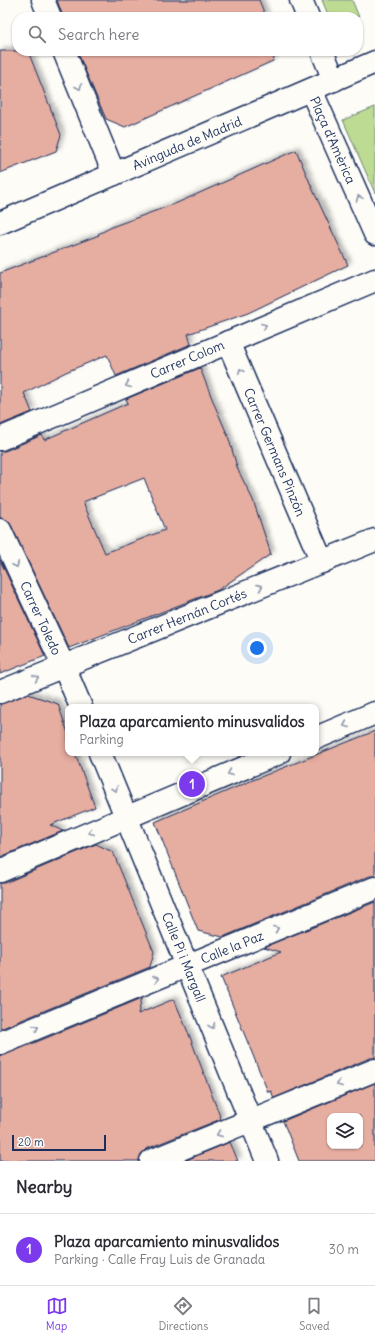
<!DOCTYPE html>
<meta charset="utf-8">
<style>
:root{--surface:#fff;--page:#f7f7f7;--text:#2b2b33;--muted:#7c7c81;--line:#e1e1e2;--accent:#7c3aed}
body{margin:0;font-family:Delius,sans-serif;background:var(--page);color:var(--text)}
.controls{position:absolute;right:12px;bottom:12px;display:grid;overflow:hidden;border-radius:8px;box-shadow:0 1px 3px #0004}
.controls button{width:36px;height:36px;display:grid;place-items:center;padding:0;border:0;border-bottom:1px solid var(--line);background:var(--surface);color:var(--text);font:20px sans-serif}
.scale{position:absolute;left:12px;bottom:10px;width:94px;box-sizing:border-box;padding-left:4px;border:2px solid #1b2f5e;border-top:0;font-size:11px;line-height:14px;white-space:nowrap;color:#1b2f5e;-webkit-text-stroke:3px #fdfcf7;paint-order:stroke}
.you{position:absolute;left:257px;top:648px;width:14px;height:14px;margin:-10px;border:3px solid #fff;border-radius:50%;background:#1a73e8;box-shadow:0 0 0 6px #1a73e833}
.badge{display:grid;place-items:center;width:26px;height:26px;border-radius:50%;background:var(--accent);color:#fff;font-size:13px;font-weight:700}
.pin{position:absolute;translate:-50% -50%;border:2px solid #fff;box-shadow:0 1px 4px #0006}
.popup{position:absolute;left:65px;top:704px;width:254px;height:52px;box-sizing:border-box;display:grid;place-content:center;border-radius:8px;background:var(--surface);filter:drop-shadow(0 1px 3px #0005);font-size:13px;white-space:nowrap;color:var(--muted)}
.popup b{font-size:15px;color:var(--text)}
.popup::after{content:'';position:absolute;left:50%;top:100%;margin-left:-8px;border:8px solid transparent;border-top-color:var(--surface)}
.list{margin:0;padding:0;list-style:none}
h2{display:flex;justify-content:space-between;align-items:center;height:52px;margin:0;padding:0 16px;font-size:17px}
h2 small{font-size:13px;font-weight:400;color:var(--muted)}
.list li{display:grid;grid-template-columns:26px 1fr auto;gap:12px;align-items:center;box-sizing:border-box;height:72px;padding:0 16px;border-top:1px solid var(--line)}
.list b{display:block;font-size:15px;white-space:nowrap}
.list p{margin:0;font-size:13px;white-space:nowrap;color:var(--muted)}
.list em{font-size:13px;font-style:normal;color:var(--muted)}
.icon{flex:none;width:22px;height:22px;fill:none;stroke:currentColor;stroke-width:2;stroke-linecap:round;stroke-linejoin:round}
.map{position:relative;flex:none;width:375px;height:1161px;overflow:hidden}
.search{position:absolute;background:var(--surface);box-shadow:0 1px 3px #0004;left:12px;right:12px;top:12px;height:44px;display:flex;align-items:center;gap:10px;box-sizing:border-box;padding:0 14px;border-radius:16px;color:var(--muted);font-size:15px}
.sheet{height:124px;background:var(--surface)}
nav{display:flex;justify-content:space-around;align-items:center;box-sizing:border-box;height:56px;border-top:1px solid var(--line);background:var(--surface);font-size:11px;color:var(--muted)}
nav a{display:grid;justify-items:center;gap:2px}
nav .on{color:var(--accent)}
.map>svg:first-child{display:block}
.green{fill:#bedb93;stroke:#6c8578}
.building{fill:#e6ada1;stroke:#1b2f5e;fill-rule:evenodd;filter:url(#shadow)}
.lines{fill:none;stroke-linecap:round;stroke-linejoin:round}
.minor-casing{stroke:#1b2f5e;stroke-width:25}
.tertiary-casing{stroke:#1b2f5e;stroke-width:25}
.minor{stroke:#fdfcf7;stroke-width:22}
.tertiary{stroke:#fdfcf7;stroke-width:22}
.oneway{stroke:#8c96aa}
.labels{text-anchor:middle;stroke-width:3;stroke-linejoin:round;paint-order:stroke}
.street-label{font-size:13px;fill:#1b2f5e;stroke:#fdfcf7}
</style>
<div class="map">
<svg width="375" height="1161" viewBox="0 0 375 1161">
<defs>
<filter id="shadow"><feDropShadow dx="3.5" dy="-3.5" stdDeviation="2" flood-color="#0004"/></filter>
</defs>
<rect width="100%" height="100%" fill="#fdfcf7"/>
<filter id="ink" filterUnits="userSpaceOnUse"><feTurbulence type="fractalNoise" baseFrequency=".025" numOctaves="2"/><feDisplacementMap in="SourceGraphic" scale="8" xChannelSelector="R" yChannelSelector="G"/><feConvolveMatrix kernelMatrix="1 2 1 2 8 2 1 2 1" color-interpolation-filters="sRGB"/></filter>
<g filter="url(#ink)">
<g class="green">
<polygon points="322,0 352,0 359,17 329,17"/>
<polygon points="375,107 375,193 343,120"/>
</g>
<g class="building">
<polygon points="57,0 259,0 266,17 63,17"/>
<polygon points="0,51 28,51 61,135 56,151 0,173"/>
<polygon points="77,51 276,51 273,61 125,127 106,119"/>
<polygon points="296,150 313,190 348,265 248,313 188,334 191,344 116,376 107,355 66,372 24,393 32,412 0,425 0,273 99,235 98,234 114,226 177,203"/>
<path d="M200,368L215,406L228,436L238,470L253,500L271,554L218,590L69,648L11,525L7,520L0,518V451H5L42,435L44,440L128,403L126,399ZM144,478L165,530L105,553L83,502Z"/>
<polygon points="0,560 45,656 0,674"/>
<polygon points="28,694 58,704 68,733 68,753 75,753 95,807 50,825 63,831 0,857 0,704"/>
<polygon points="375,731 375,876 370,876 223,937 198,931 155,822 253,780"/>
<polygon points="96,844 113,852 154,952 150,967 0,1029 0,883 5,883"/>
<polygon points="375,902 375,1058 370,1058 274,1098 271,1091 268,1092 221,977 281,952 264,947"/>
<polygon points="142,998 138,1014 174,999 190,1037 221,1119 146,1149 141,1154 139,1161 0,1161 0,1055 5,1055"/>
<path d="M375,1083V1161H299L283,1121ZM330,1116H360V1146H330Z"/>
<polygon points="230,1142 238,1161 184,1161"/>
</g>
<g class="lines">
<defs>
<g id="minor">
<polyline points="43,0 50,17"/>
<polyline points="301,0 308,17"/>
<polyline points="64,51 114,174"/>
<polyline points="322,51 334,80"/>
<polyline points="311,90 375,234"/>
<polyline points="228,342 322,562"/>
<polyline points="0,439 375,280"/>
<polyline points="0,530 64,667 81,707"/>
<polyline points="0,692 375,540"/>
<polyline points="316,738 375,713"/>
<polyline points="100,753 267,1161"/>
<polyline points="0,871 279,753"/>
<polyline points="0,1043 375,888"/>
<polyline points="151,1161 375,1070"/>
</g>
<polyline id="tertiary" points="0,223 375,62"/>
</defs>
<use href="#minor" class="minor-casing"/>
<use href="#tertiary" class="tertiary-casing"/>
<use href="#minor" class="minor"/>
<use href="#tertiary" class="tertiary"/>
</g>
<defs><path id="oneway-chevron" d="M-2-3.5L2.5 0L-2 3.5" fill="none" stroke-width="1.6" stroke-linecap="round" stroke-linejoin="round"/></defs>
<g class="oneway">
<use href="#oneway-chevron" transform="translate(79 87) rotate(68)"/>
<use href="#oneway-chevron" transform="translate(359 198) rotate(-114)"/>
<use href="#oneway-chevron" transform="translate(264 326) rotate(-23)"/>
<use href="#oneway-chevron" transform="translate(241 371) rotate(-113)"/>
<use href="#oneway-chevron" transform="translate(128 385) rotate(157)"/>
<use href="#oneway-chevron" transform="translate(16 565) rotate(65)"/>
<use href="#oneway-chevron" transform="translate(260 587) rotate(-22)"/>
<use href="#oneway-chevron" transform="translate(36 678) rotate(-22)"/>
<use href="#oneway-chevron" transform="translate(346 725) rotate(157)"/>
<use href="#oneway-chevron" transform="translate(230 773) rotate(157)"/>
<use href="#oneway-chevron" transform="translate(115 789) rotate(68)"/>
<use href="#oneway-chevron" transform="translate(91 832) rotate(157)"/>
<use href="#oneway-chevron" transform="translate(276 929) rotate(-22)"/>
<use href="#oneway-chevron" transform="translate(156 979) rotate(-22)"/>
<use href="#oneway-chevron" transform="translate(212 1026) rotate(68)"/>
<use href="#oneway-chevron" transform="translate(36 1028) rotate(-22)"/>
<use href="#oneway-chevron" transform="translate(339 1084) rotate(158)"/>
<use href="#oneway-chevron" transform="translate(219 1134) rotate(158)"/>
</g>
</g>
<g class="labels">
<g class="street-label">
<text transform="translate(333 140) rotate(66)" y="5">Plaça d'Amèrica</text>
<text transform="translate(187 143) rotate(-23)" y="5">Avinguda de Madrid</text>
<text transform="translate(187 359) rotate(-23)" y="5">Carrer Colom</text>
<text transform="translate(275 452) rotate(67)" y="5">Carrer Germans Pinzón</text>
<text transform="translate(187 616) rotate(-22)" y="5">Carrer Hernán Cortés</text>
<text transform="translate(41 618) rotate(65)" y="5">Carrer Toledo</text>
<text transform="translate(232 947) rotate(-22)" y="5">Calle la Paz</text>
<text transform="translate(184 957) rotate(68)" y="5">Calle Pi i Margall</text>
</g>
</g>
</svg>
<div class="controls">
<button><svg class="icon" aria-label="layers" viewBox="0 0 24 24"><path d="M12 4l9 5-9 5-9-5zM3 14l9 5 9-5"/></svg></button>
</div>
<div class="scale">20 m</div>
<div class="you"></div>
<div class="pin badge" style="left:192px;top:784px">1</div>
<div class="popup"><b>Plaza aparcamiento minusvalidos</b>Parking</div>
<div class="search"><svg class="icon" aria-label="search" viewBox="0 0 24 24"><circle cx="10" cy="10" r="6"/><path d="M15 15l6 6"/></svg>Search here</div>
</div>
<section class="sheet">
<h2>Nearby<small></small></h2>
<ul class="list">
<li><span class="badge">1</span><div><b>Plaza aparcamiento minusvalidos</b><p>Parking · Calle Fray Luis de Granada</p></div><em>30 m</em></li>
</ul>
</section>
<nav>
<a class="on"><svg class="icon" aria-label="map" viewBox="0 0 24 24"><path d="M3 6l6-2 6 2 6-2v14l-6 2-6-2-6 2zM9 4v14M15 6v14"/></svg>Map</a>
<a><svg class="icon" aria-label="directions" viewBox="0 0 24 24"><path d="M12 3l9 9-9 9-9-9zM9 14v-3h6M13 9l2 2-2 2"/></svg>Directions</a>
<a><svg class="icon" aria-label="saved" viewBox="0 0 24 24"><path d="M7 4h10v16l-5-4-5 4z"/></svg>Saved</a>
</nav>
